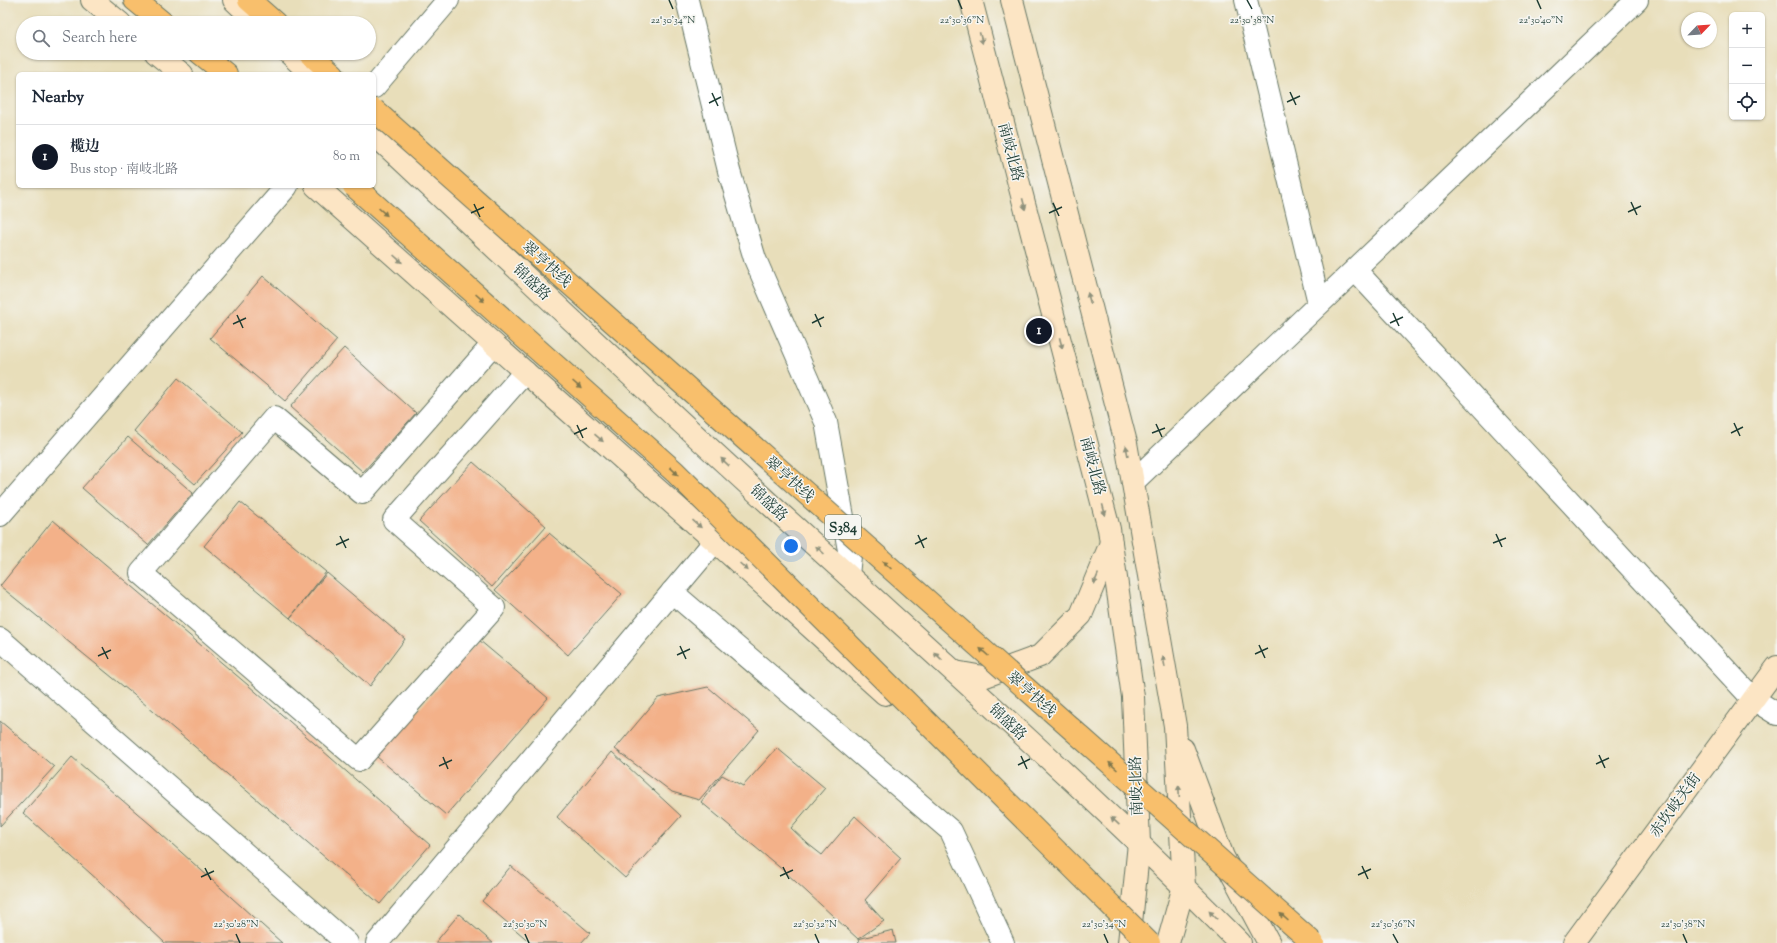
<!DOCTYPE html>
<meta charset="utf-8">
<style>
:root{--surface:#fff;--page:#f6f6f7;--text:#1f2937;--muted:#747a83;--line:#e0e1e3;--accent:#111827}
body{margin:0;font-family:"Sorts Mill Goudy","Noto Serif SC",serif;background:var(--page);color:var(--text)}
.controls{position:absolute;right:12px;top:12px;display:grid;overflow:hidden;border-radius:6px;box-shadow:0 1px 3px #0004}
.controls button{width:36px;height:36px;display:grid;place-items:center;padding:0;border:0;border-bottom:1px solid var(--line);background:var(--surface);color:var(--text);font:20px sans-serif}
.compass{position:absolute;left:1681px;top:12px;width:36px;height:36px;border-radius:50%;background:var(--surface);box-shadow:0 1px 3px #0004;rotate:65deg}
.you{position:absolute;left:791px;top:546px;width:14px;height:14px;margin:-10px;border:3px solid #fff;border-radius:50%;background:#1a73e8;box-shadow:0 0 0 6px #1a73e833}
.badge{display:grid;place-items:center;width:26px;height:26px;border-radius:50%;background:var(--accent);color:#fff;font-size:13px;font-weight:700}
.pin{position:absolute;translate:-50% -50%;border:2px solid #fff;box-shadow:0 1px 4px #0006}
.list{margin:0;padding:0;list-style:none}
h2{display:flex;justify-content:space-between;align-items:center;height:52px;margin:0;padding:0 16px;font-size:17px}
h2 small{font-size:13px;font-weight:400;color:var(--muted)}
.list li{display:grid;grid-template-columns:26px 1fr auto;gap:12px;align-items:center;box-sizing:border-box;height:64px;padding:0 16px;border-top:1px solid var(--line)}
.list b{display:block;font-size:15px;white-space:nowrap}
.list p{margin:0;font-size:13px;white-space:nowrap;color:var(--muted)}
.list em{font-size:13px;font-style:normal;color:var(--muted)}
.icon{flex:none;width:22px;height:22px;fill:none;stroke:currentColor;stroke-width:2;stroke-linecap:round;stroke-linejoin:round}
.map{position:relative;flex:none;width:1777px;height:943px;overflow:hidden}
.search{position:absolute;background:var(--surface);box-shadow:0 1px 3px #0004;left:16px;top:16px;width:360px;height:44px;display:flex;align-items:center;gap:10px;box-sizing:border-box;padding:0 14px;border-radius:22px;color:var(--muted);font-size:15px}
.panel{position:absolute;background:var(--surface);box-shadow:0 1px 3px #0004;left:16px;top:72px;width:360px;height:116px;border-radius:6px}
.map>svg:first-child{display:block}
.building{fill:#f3b189}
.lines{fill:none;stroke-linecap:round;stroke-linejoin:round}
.minor-casing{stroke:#657563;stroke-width:24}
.tertiary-casing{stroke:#657563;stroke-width:24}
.secondary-casing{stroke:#657563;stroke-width:24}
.trunk-casing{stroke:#657563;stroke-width:24}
.minor{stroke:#fff;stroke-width:22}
.tertiary{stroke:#fff;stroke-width:22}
.secondary{stroke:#fce5c4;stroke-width:22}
.trunk{stroke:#f8bf6c;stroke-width:22}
.trunk-bridge-casing{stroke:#657563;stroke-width:24;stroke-linecap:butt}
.trunk-bridge{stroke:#f8bf6c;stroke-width:22}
.oneway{fill:#8e917c}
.oneway2{fill:#81784d}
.ticks{fill:none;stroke:#1f3d34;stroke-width:1.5}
.labels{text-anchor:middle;stroke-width:3;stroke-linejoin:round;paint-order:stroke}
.shield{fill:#f6f6f2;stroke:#60746d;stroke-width:1}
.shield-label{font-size:14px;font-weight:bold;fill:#1f3d34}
.street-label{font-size:15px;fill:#1f3d34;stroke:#f6f6f2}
.ticks-label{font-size:10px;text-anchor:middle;fill:#1f3d34;stroke:#f6f6f2;stroke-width:3;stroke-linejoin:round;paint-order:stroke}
</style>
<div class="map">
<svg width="1777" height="943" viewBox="0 0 1777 943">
<rect width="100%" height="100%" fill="#f6f6f2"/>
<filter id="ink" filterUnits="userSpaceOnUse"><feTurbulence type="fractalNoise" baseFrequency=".025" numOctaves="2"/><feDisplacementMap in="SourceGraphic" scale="8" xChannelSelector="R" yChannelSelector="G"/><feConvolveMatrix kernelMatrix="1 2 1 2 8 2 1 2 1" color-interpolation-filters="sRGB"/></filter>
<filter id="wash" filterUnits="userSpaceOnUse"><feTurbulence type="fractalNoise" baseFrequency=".012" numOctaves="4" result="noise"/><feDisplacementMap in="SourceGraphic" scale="16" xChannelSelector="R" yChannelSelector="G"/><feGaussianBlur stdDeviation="0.9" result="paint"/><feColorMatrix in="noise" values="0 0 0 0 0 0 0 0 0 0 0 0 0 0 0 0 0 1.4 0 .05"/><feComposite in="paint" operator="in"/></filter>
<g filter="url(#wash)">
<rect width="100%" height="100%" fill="#e8deba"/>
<g id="blocks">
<g class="building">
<polygon points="263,276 337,340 285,401 210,338"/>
<polygon points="344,348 416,413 363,472 290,407"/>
<polygon points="178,378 242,432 195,484 134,431"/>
<polygon points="128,437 193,493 148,545 82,488"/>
<polygon points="473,462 546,526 492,587 419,521"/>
<polygon points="240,502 326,572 290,618 204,546"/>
<polygon points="53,520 248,685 430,845 380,904 134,695 0,586"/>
<polygon points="549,533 622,594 568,655 495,590"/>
<polygon points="327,573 405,639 370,686 290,618"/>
<polygon points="479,640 548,698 446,815 377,757"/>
<polygon points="708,687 759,730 699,800 672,792 615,749 658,698"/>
<polygon points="0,721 54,767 0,826"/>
<polygon points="777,748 825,788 791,828 808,844 822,855 855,816 901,858 865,900 884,921 858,939 784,871 701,802 722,775 743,786"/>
<polygon points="612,752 681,816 625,878 557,817"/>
<polygon points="72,757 151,825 282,943 165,943 100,882 23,813"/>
<polygon points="511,866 590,933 581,943 531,943 482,901"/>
<polygon points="459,914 493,943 435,943"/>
<polygon points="893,930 896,943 859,943 858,939"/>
</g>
</g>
</g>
<g filter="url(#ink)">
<use href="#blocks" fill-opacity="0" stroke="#657563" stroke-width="1"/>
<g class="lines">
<defs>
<g id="minor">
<polyline points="687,0 729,171 755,259 826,422 850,556 848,575"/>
<polyline points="1246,0 1319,303"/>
<polyline points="493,344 362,493 274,418 141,573 359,760 494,608 394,520 525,372"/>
<polyline points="1133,482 1637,0"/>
</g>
<g id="tertiary">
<polyline points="374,87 448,0"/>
<polyline points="1355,270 1753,699 1777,714"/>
<polyline points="0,515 287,186"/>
<polyline points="672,592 951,831 1003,943"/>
<polyline points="0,639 347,943"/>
<polyline points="377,943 715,541"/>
</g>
<g id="secondary">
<polyline points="92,0 120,23"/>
<polyline points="234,0 258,23"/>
<polyline points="971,0 1109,529 1133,697 1139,843 1129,943"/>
<polyline points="1012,0 1126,443 1175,726 1184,886 1168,943"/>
<polyline points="156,53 182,74"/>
<polyline points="289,53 311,74"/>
<path d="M374,134C515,266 654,399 796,528C946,665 1098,799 1240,943"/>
<polyline points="316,186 715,541 885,694"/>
<polyline points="955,672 983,677 1040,656 1081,615 1111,543"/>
<polyline points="1183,749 1223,857 1269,943"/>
<polyline points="1574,943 1777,667"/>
</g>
<g id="trunk">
<polyline points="135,0 163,23"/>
<polyline points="249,0 275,23"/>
<polyline points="200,53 226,74"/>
<polyline points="309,53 333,74"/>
</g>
</defs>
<use href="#minor" class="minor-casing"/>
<use href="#tertiary" class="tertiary-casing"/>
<use href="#secondary" class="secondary-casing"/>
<use href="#trunk" class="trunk-casing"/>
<use href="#minor" class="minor"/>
<use href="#tertiary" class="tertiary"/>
<use href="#secondary" class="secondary"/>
<use href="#trunk" class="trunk"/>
<defs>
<g id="trunk-bridge">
<polyline points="374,110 1313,943"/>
<polyline points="354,186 675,472 1149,943"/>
</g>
</defs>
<use href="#trunk-bridge" class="trunk-bridge-casing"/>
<use href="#trunk-bridge" class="trunk-bridge"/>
</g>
<defs><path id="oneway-solid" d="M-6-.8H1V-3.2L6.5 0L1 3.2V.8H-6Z"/></defs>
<g class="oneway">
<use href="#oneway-solid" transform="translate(981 38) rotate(75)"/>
<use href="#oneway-solid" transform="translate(1024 204) rotate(75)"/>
<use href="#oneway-solid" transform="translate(398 259) rotate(42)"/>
<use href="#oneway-solid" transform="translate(1089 298) rotate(-104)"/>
<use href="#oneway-solid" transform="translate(1061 343) rotate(75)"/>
<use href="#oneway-solid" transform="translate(599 438) rotate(41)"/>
<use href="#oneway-solid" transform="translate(1127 451) rotate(-100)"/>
<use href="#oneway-solid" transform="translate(725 462) rotate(-137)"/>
<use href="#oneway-solid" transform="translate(1104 510) rotate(75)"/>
<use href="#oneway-solid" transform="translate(697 524) rotate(41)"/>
<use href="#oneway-solid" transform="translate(820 550) rotate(-138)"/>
<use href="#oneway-solid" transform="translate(744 567) rotate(42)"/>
<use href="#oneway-solid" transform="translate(1096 579) rotate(113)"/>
<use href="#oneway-solid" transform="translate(938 656) rotate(-137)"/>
<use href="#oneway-solid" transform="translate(1164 662) rotate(-100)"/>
<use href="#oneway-solid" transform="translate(1179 791) rotate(-93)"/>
<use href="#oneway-solid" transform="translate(1115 821) rotate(-137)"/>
<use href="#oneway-solid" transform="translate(1213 915) rotate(-135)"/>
</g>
<g class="oneway2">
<use href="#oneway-solid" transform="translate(383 212) rotate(42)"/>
<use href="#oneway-solid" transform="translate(480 298) rotate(42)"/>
<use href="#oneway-solid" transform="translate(577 385) rotate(42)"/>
<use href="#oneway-solid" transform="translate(674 471) rotate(43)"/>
<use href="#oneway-solid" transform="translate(887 565) rotate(-138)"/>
<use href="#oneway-solid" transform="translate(984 652) rotate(-138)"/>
<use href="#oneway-solid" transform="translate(1113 766) rotate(-138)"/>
<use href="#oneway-solid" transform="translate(1284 917) rotate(-138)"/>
</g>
</g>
<path class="ticks" d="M669,0L673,9M958,0L962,9M1247,0L1252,9M1537,0L1541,9M1290,92L1296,105M712,93L718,106M1287,102L1300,96M709,103L721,97M1631,202L1637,215M1053,203L1059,216M474,204L480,217M1628,212L1641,206M471,213L484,207M1049,213L1062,207M1393,313L1399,326M815,314L821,327M237,315L243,328M812,323L824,317M1390,323L1403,317M233,324L246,318M1734,423L1740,436M1156,424L1162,437M577,425L583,438M1152,433L1165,428M1731,433L1743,427M574,434L587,428M1496,534L1502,547M918,535L924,548M340,536L346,548M1493,543L1506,538M915,544L927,538M336,545L349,539M1259,645L1265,658M680,646L686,659M102,647L108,659M1255,654L1268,648M677,655L690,649M98,656L111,650M1599,755L1605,768M1021,756L1027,769M443,757L448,769M1596,764L1609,758M1018,765L1030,759M439,766L452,760M1362,866L1368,879M783,867L789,879M205,868L211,880M1358,875L1371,869M780,876L793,870M201,877L214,871M236,934L240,943M525,934L529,943M815,934L819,943M1104,934L1108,943M1393,934L1398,943M1683,934L1687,943"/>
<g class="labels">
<rect class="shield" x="825" y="515" width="36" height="24" rx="3"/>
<g class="shield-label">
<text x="843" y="532">S384</text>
</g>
<g class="street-label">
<text transform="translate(1011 152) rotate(75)" y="5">南岐北路</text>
<text transform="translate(547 264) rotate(42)" y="5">翠亨快线</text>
<text transform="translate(532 282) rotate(43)" y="5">锦盛路</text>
<text transform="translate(1093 466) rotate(75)" y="5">南岐北路</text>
<text transform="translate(790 479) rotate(42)" y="5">翠亨快线</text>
<text transform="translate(769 503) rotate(43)" y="5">锦盛路</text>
<text transform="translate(1032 694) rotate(42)" y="5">翠亨快线</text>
<text transform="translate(1008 722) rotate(43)" y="5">锦盛路</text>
<text transform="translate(1136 786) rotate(-92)" y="5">南岐北路</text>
<text transform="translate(1675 805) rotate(-54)" y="5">赤坎岐关街</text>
</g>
</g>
<g class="ticks-label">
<text x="673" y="23">22°30'34"N</text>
<text x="962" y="23">22°30'36"N</text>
<text x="1252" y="23">22°30'38"N</text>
<text x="1541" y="23">22°30'40"N</text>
<text x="236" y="927">22°30'28"N</text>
<text x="525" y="927">22°30'30"N</text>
<text x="815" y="927">22°30'32"N</text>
<text x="1104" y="927">22°30'34"N</text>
<text x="1393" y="927">22°30'36"N</text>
<text x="1683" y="927">22°30'38"N</text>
</g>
</svg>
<div class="controls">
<button>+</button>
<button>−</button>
<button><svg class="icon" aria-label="locate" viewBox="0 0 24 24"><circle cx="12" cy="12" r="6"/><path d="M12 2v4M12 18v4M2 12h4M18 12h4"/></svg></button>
</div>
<svg class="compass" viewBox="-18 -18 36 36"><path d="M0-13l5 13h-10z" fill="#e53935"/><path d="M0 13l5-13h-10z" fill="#747a83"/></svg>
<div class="you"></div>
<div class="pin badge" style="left:1039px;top:331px">1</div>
<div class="search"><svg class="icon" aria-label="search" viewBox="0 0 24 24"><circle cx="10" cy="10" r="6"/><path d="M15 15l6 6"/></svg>Search here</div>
<section class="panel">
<h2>Nearby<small></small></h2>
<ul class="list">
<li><span class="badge">1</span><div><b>榄边</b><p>Bus stop · 南岐北路</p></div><em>80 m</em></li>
</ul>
</section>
</div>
